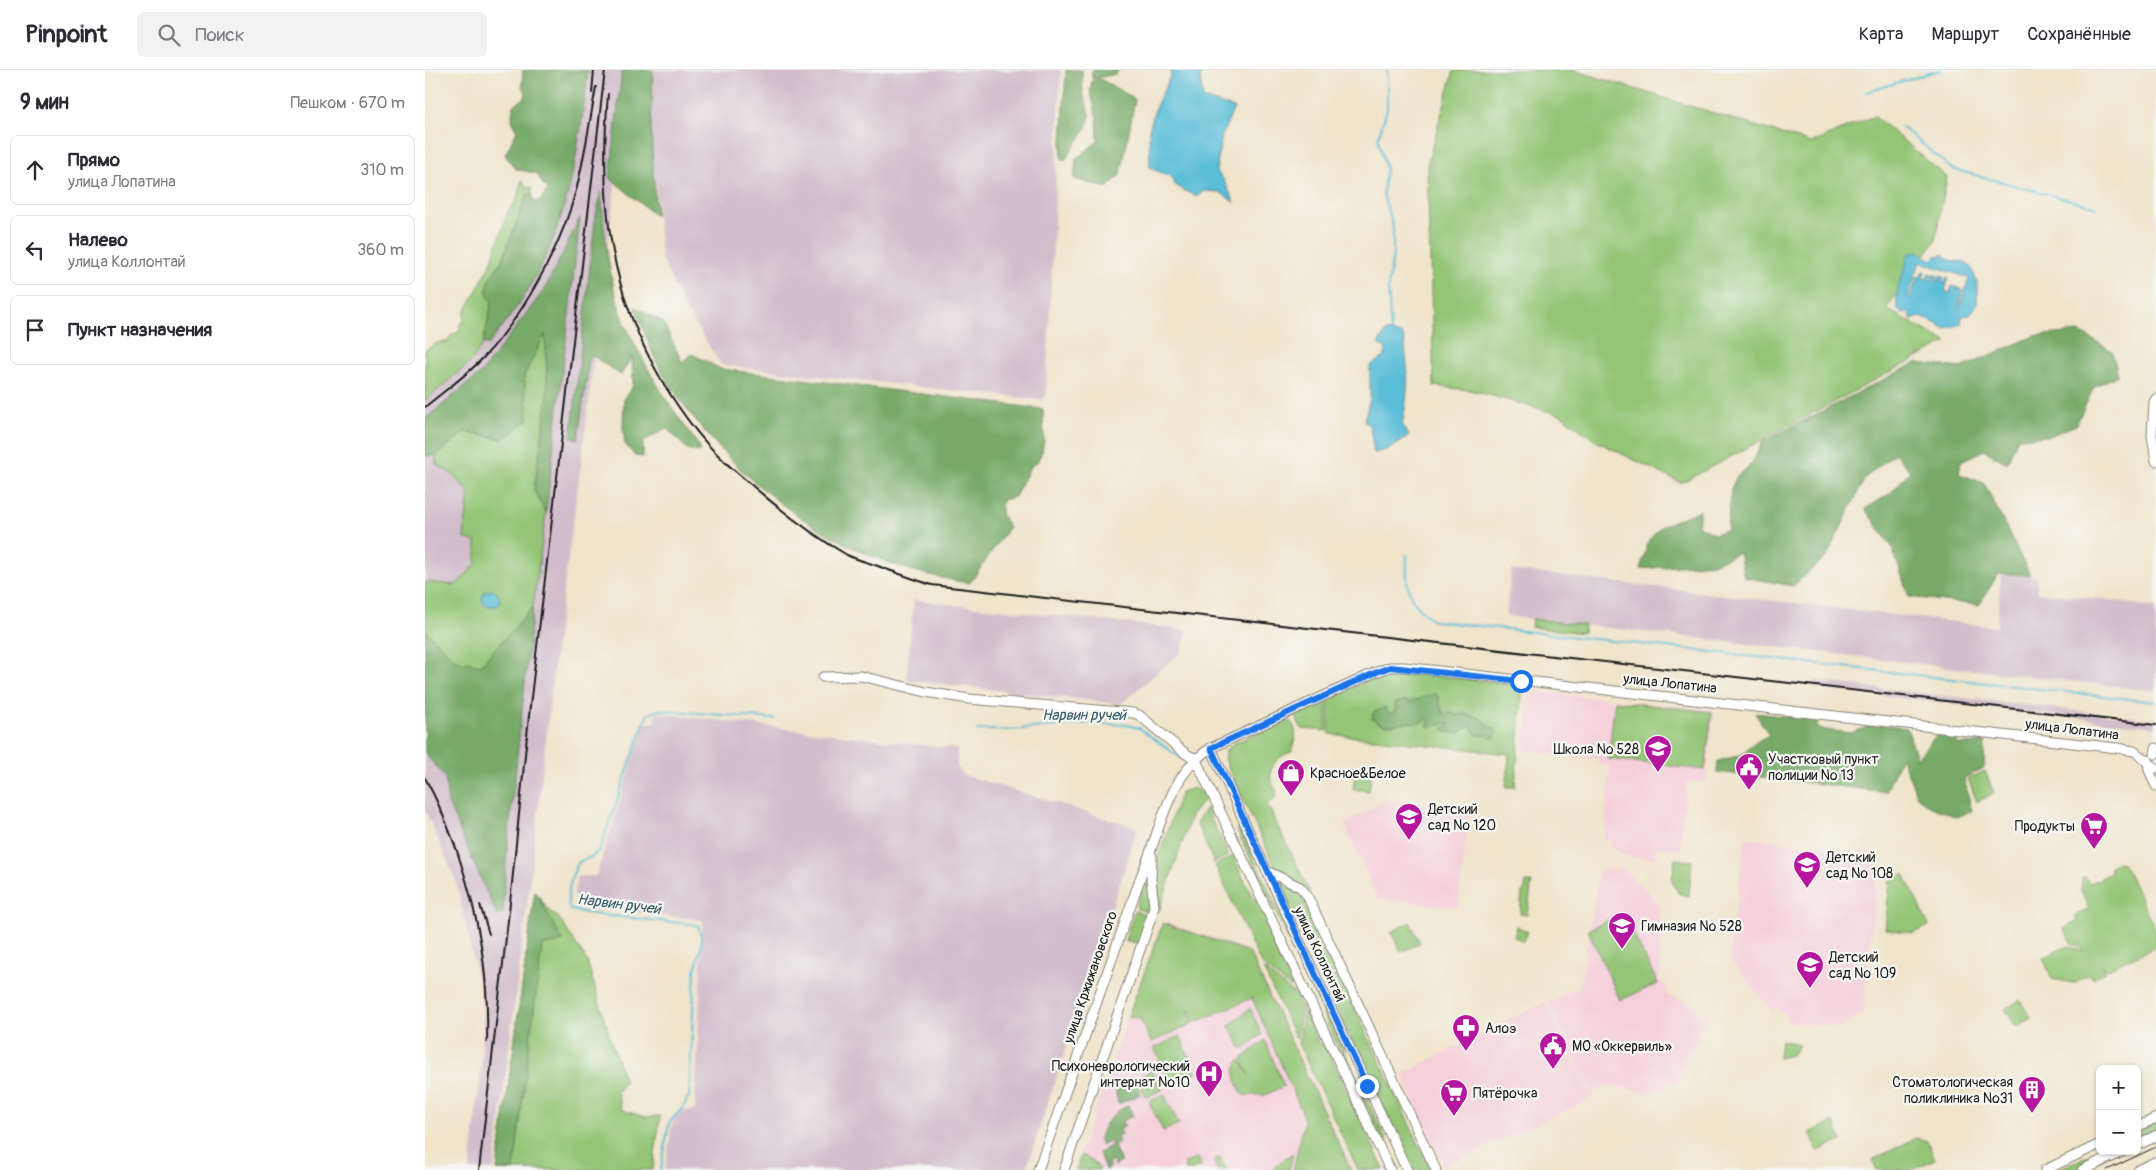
<!DOCTYPE html>
<html lang="ru">
<meta charset="utf-8">
<style>
:root{--surface:#fff;--page:#f2f2f3;--text:#2b2b33;--muted:#7c7c81;--line:#e1e1e2}
body{margin:0;font-family:Pangolin,sans-serif;background:var(--page);color:var(--text)}
.controls{position:absolute;right:15px;bottom:15px;display:grid;overflow:hidden;border-radius:8px;box-shadow:0 1px 4px #0004}
.controls button{width:45px;height:45px;display:grid;place-items:center;padding:0;border:0;border-bottom:1px solid var(--line);background:var(--surface);color:var(--text);font:25px sans-serif}
.stop{position:absolute;width:15px;height:15px;margin:-11px;border:4px solid #1a73e8;border-radius:50%;background:#fff}
.stop.end{background:#1a73e8;border-color:#fff;box-shadow:0 1px 5px #0008}
.list{margin:0;padding:0;list-style:none}
h2{display:flex;justify-content:space-between;align-items:center;height:65px;margin:0;padding:0 20px;font-size:21px}
h2 small{font-size:16px;font-weight:400;color:var(--muted)}
.list li{display:grid;grid-template-columns:32px 1fr auto;gap:15px;align-items:center;box-sizing:border-box;height:70px;margin:0 10px 10px;padding:0 10px;border:1px solid var(--line);border-radius:8px}
.list b{display:block;font-size:19px;white-space:nowrap}
.list p{margin:0;font-size:16px;white-space:nowrap;color:var(--muted)}
.list em{font-size:16px;font-style:normal;color:var(--muted)}
.icon{flex:none;width:28px;height:28px;fill:none;stroke:currentColor;stroke-width:2;stroke-linecap:round;stroke-linejoin:round}
.map{position:relative;flex:none;width:1731px;height:1100px;overflow:hidden}
header{display:flex;align-items:center;gap:30px;box-sizing:border-box;height:70px;padding:0 25px;background:var(--surface);border-bottom:1px solid var(--line)}
header strong{font-size:24px}
nav{display:flex;gap:28px;margin-inline-start:auto;font-size:18px}
.search{width:350px;height:45px;background:var(--page);display:flex;align-items:center;gap:12px;box-sizing:border-box;padding:0 18px;border-radius:8px;color:var(--muted);font-size:19px}
main{display:flex}
aside{flex:1;background:var(--surface)}
.map>svg:first-child{display:block}
.built{fill:#f5cfda}
.industrial{fill:#d1bdcb}
.green{fill:#93c575;stroke:#587048}
.forest{fill:#76aa66;stroke:#496341}
.water{fill:#5abed8;stroke:#3b6d7a;fill-rule:evenodd}
.lines{fill:none;stroke-linecap:round;stroke-linejoin:round}
.stream{stroke:#5abed8;stroke-width:2}
.minor-casing{stroke:#868074;stroke-width:11}
.major-casing{stroke:#868074;stroke-width:12}
.minor{stroke:#fff;stroke-width:9}
.major{stroke:#fff;stroke-width:10}
.tram{stroke:#1c1c1c;stroke-width:1}
.rail{stroke:#1c1c1c;stroke-width:2}
.route{stroke:#1a73e8;stroke-width:6}
.labels{text-anchor:middle;stroke-width:4.5;stroke-linejoin:round;paint-order:stroke}
.street-label{font-size:14px;fill:#1c1c1c;stroke:#f6f6f2}
.poi-label{font-size:14px;fill:#1c1c1c;stroke:#f6f6f2;text-anchor:start}
.water-label{font-size:15px;font-style:italic;fill:#355d67;stroke:#f6f6f2}
</style>
<header>
<strong>Pinpoint</strong>
<div class="search"><svg class="icon" aria-label="search" viewBox="0 0 24 24"><circle cx="10" cy="10" r="6"/><path d="M15 15l6 6"/></svg>Поиск</div>
<nav><a>Карта</a><a>Маршрут</a><a>Сохранённые</a></nav>
</header>
<main>
<aside>
<h2>9 мин<small>Пешком · 670 m</small></h2>
<ul class="list">
<li><svg class="icon" aria-label="ahead" viewBox="0 0 24 24"><path d="M12 20V5M6 11l6-6 6 6"/></svg><div><b>Прямо</b><p>улица Лопатина</p></div><em>310 m</em></li>
<li><svg class="icon" aria-label="left" viewBox="0 0 24 24"><path d="M17 20v-9H6M10 6l-5 5 5 5"/></svg><div><b>Налево</b><p>улица Коллонтай</p></div><em>360 m</em></li>
<li><svg class="icon" aria-label="arrive" viewBox="0 0 24 24"><path d="M6 21V4h12l-3 4 3 4H6"/></svg><div><b>Пункт назначения</b></div></li>
</ul>
</aside>
<div class="map">
<svg width="1731" height="1100" viewBox="0 0 1731 1100">
<rect width="100%" height="100%" fill="#f6f6f2"/>
<filter id="ink" filterUnits="userSpaceOnUse"><feTurbulence type="fractalNoise" baseFrequency=".02" numOctaves="2"/><feDisplacementMap in="SourceGraphic" scale="10" xChannelSelector="R" yChannelSelector="G"/><feConvolveMatrix kernelMatrix="1 2 1 2 8 2 1 2 1" color-interpolation-filters="sRGB"/></filter>
<filter id="wash" filterUnits="userSpaceOnUse"><feTurbulence type="fractalNoise" baseFrequency=".0096" numOctaves="4" result="noise"/><feDisplacementMap in="SourceGraphic" scale="20" xChannelSelector="R" yChannelSelector="G"/><feGaussianBlur stdDeviation="1.12" result="paint"/><feColorMatrix in="noise" values="0 0 0 0 0 0 0 0 0 0 0 0 0 0 0 0 0 1.4 0 .05"/><feComposite in="paint" operator="in"/></filter>
<g filter="url(#wash)">
<rect width="100%" height="100%" fill="#f0e4cb"/>
<g class="built">
<polygon points="1105,621 1289,640 1281,713 1262,711 1255,780 1231,778 1230,789 1196,785 1186,775 1186,769 1179,768 1185,695 1173,694 1173,689 1101,681 1099,678"/>
<polygon points="961,730 1045,737 1033,837 953,829 919,754"/>
<polygon points="1320,767 1454,784 1439,941 1417,958 1362,951 1362,947 1351,937 1347,941 1304,888"/>
<polygon points="1197,797 1230,829 1237,840 1235,844 1235,912 1240,914 1242,925 1270,935 1271,944 1280,946 1269,978 1264,981 1252,1012 1222,1024 1190,1015 1180,1016 1166,1023 1123,933 1155,917 1174,798 1189,799"/>
<polygon points="737,851 825,881 928,1100 649,1100"/>
<polygon points="1120,932 1167,1028 1019,1097 977,1004"/>
</g>
<g class="industrial">
<polygon points="157,0 204,0 158,379 131,575 111,761 69,1100 45,1100 56,998 59,939 31,811 0,740 0,325 56,273 79,244 101,213"/>
<polygon points="228,0 636,0 621,326 617,330 296,295 260,238 236,188 226,58"/>
<polygon points="1086,500 1572,557 1576,505 1612,507 1612,523 1678,529 1731,538 1731,621 1081,546"/>
<polygon points="489,530 763,560 756,582 696,634 481,610"/>
<polygon points="1389,611 1731,650 1731,657 1389,618"/>
<polygon points="231,643 532,679 532,697 539,705 713,758 601,1100 240,1100 248,1050 257,1040 270,1040 278,850 156,836 151,830 149,822 152,806 171,806 220,653 230,653"/>
</g>
<g class="green">
<polygon points="1029,0 1148,0 1386,73 1449,46 1522,107 1510,171 1461,239 1522,272 1256,413 1169,370 1136,345 1050,321 1009,316 1002,95"/>
<polygon points="97,110 102,117 107,117 107,123 102,125 77,191 65,208 67,232 58,274 48,290 0,331 0,280 14,272 23,272 26,265 32,263 35,259 35,254 40,250 39,244 66,193 83,141 91,131"/>
<polygon points="120,263 123,326 109,420 121,443 108,537 56,595 30,590 0,560 0,512 31,515 51,494 51,472 39,468 44,422 27,404 11,394 11,385 40,362 77,369 103,350 99,305"/>
<polygon points="1107,549 1159,555 1158,563 1106,557"/>
<polygon points="969,601 1098,615 1090,717 1081,717 1084,684 904,664 904,629 959,603"/>
<polygon points="902,630 902,661 877,659 869,645"/>
<polygon points="1190,631 1287,642 1280,700 1183,689"/>
<path d="M862,649C875,657 870,669 866,682C848,688 838,705 852,721L849,730L842,734L885,822L851,799L799,689L801,680L807,674Z"/>
<polygon points="1560,701 1569,723 1552,732 1543,709"/>
<polygon points="930,703 946,705 944,721 928,719"/>
<polygon points="768,718 777,722 781,728 766,746 734,841 730,808 731,793 756,722"/>
<polygon points="781,738 803,785 789,793 772,754 772,751"/>
<polygon points="813,757 815,758 887,912 884,914 812,760"/>
<polygon points="808,786 824,820 834,834 865,899 862,901 868,915 865,917 836,894 790,795"/>
<polygon points="1250,789 1267,791 1264,826 1254,824 1247,811"/>
<polygon points="1693,792 1699,795 1731,860 1731,874 1728,878 1681,900 1676,894 1680,902 1667,908 1665,904 1648,913 1627,909 1618,888 1643,876 1658,881 1656,877 1647,874 1639,859 1652,851 1650,846 1664,839 1656,820 1657,808 1660,807 1664,814 1686,803 1685,796"/>
<polygon points="1479,804 1504,856 1488,863 1460,859 1465,810"/>
<polygon points="722,811 726,822 725,843 711,838 719,812"/>
<polygon points="856,812 875,823 899,873 887,885 855,816"/>
<polygon points="1101,812 1107,812 1102,845 1095,844 1097,822 1100,819"/>
<polygon points="110,821 124,841 134,848 162,891 188,977 200,1012 192,1022 197,1040 221,1047 235,1046 228,1100 72,1100"/>
<polygon points="710,841 724,845 714,874 700,870"/>
<polygon points="1198,843 1233,914 1195,930 1163,860"/>
<polygon points="985,852 995,873 976,882 966,862"/>
<polygon points="738,853 824,882 926,1100 868,1100 879,1053 878,1044 827,928 769,953 764,941 762,941 767,954 726,972 715,949 703,946"/>
<polygon points="1092,856 1103,862 1099,871 1089,867"/>
<polygon points="901,876 912,901 900,907 891,888"/>
<polygon points="838,899 871,925 877,938 871,969"/>
<polygon points="914,904 1006,1100 988,1100 899,911"/>
<polygon points="889,916 975,1100 971,1100 885,917"/>
<polygon points="1595,930 1606,948 1591,957 1580,939"/>
<polygon points="825,938 837,965 817,979 804,956"/>
<polygon points="879,941 894,974 899,973 959,1100 933,1100 873,973"/>
<polygon points="755,966 771,1003 746,1014 729,978"/>
<path d="M840,970L859,1016L840,1025H818C812,1012 805,1003 815,990L824,1005L817,989Z"/>
<path d="M1356,970L1374,974C1371,984 1364,987 1354,987Z"/>
<polygon points="727,1000 737,1020 721,1027 712,1008"/>
<polygon points="739,1024 754,1054 738,1061 724,1032"/>
<polygon points="1409,1052 1417,1071 1393,1081 1385,1062"/>
<polygon points="1731,1053 1731,1061 1712,1070 1712,1062"/>
<polygon points="1491,1068 1502,1071 1510,1089 1486,1100 1452,1100 1447,1090"/>
<polygon points="1675,1080 1688,1081 1649,1100 1632,1100"/>
<polygon points="868,1083 864,1100 850,1100 848,1097"/>
<polygon points="656,1085 669,1092 675,1100 651,1100"/>
<polygon points="773,1088 777,1096 768,1100 760,1100 760,1093"/>
<polygon points="793,1088 796,1089 802,1100 792,1100 789,1090"/>
</g>
<g class="forest">
<path d="M98,0H163C155,74 144,150 106,215C94,235 79,255 64,274H58L67,232L61,223L65,208L77,191L102,125L107,123L109,132L116,130L123,119L117,114L113,104L91,99L80,85L92,61C86,53 86,44 89,35L100,28L101,22L97,17Z"/>
<polygon points="197,0 228,0 226,58 231,146 185,108"/>
<polygon points="641,0 657,0 658,23 665,45 662,57 640,90 636,88"/>
<polygon points="667,0 694,0 691,4 667,9"/>
<polygon points="675,9 710,29 696,104 682,118 649,109 651,89 673,71 672,48 665,20 667,11"/>
<path d="M176,122C180,168 184,218 203,260C222,301 248,341 275,377L274,382L262,379L241,358L218,372V387L210,386L200,374L198,358L199,328L208,316L207,287L196,305L165,284L153,369L146,367L170,151Z"/>
<polygon points="155,148 121,443 109,420 123,326 120,264 99,305 103,350 77,369 40,362 11,385 0,386 0,349 57,302 120,219"/>
<path d="M210,237L238,252L257,292L267,284L296,299L618,339L619,370L617,382L612,392L605,397L590,427L577,430L576,444L584,457L545,513C416,495 306,413 238,304C226,284 219,259 210,237Z"/>
<polygon points="1655,262 1687,281 1693,305 1669,317 1651,355 1624,366 1593,368 1582,393 1559,380 1536,391 1534,404 1559,413 1605,505 1573,504 1554,535 1484,527 1467,477 1440,439 1466,423 1485,401 1470,383 1440,408 1402,486 1368,516 1319,507 1314,482 1290,493 1215,499 1224,470 1237,456 1275,440 1273,456 1290,464 1302,460 1306,419 1312,406 1327,394 1337,372 1491,293 1536,298 1609,266"/>
<polygon points="108,537 81,790 78,843 72,846 23,733 20,707 0,683 0,560 30,590 56,595"/>
<path d="M1011,623C1016,630 1014,637 1019,644L1025,643L1031,645L1040,644L1053,647L1071,660L1070,667L1066,668L1063,665L1058,666L1050,664L1046,655L1034,663L1021,662L1018,659L1023,656L1024,653L1005,657L1002,655L1005,653L1002,649C991,656 989,651 978,653C963,655 961,658 947,649L948,643L960,637L963,643H969L971,638L969,634L979,630L985,632Z"/>
<polygon points="1330,643 1392,650 1393,659 1426,663 1450,654 1482,658 1492,688 1514,662 1527,663 1534,675 1560,672 1559,698 1539,708 1547,741 1532,747 1503,736 1492,726 1476,687 1461,722 1292,702 1293,691 1316,685 1329,673 1344,665"/>
<polygon points="110,821 138,871 117,876 89,1100 72,1100"/>
<polygon points="709,1009 716,1024 693,1034 691,1024 692,1018"/>
<path d="M703,1035L708,1046L697,1051L700,1057L695,1059L697,1065L692,1067L694,1073L689,1076L696,1092L690,1096L688,1091L683,1094L685,1098L680,1100L674,1083L687,1075L685,1071L676,1075L674,1073C677,1054 687,1044 703,1035Z"/>
</g>
<g class="water">
<polygon points="746,0 780,0 775,7 778,28 809,38 797,65 791,101 798,109 810,133 795,122 778,121 771,127 750,115 747,107 725,98 724,60 731,36 746,5"/>
<path d="M1492,181L1507,190L1511,186L1519,185L1524,190L1540,193L1546,197L1552,212V234L1545,245L1537,246L1536,254L1521,259L1500,248L1495,247L1487,250L1484,243L1476,242L1472,238C1471,223 1474,212 1480,198C1482,193 1481,188 1485,183ZM1495,192L1544,208L1535,237H1533L1538,220L1527,216L1525,223L1520,221L1524,208L1522,207L1519,214L1517,213L1519,207L1515,206L1513,212L1511,211L1513,206L1509,204L1507,211L1505,210L1507,204L1504,203L1501,209L1498,208L1500,201H1498L1496,207L1493,206L1485,228L1483,227Z"/>
<path d="M961,261L978,265C984,296 984,324 977,355L984,366L964,379L949,383L945,357L939,350L945,329V296L960,286L961,278L953,274Z"/>
<polygon points="68,520 73,524 75,532 72,536 65,536 59,534 57,529 59,522"/>
</g>
<g class="lines">
<g class="stream">
<polyline points="962,0 962,39 953,69 961,99 958,124 968,157 968,184 963,217 966,262"/>
<polyline points="1441,22 1515,0"/>
<polyline points="1477,57 1527,99 1672,137"/>
<path d="M982,485C981,517 981,533 1010,551L1731,632"/>
<polyline points="552,660 584,660 666,653 702,655 714,658 756,688"/>
<path d="M236,1100L244,1053L259,1036L264,1026L270,900C274,886 280,870 273,856L266,854L175,845L145,840C139,827 147,804 154,792L168,786L175,779L222,645L234,640L350,649"/>
</g>
</g>
</g>
<g filter="url(#ink)">
<g class="lines">
<defs>
<g id="minor">
<polyline points="1731,329 1729,332 1727,365 1731,391"/>
<polyline points="398,607 436,606 501,622 544,629 708,643 714,645 761,684 770,688"/>
<polyline points="786,678 849,817 982,1100"/>
<polyline points="1730,684 1731,678"/>
<polyline points="770,688 965,1100"/>
<polyline points="1723,690 1724,700 1731,716"/>
<polyline points="844,802 875,817 882,825 1011,1100"/>
<polyline points="1712,1057 1731,1048"/>
<path d="M613,1100L716,806C736,761 742,705 786,678L951,602L965,597H979L1692,678L1709,681L1731,698"/>
<polyline points="639,1100 727,845 729,836 726,809 727,786"/>
<polyline points="1620,1100 1675,1074"/>
</g>
<g id="major">
<polyline points="1712,1075 1731,1066"/>
<polyline points="1658,1100 1698,1081"/>
<polyline points="1714,1100 1731,1092"/>
</g>
</defs>
<use href="#minor" class="minor-casing"/>
<use href="#major" class="major-casing"/>
<use href="#minor" class="minor"/>
<use href="#major" class="major"/>
<polyline class="tram" points="1682,1100 1731,1077"/>
<g class="rail">
<polyline points="167,23 169,0"/>
<path d="M183,24C174,132 183,221 240,316C255,340 272,365 293,385C304,397 318,407 330,418C358,442 389,466 422,485C430,489 441,492 450,495C469,502 488,509 507,515L1731,655"/>
<path d="M0,337C19,321 41,306 58,288C99,245 137,175 152,117C160,84 165,50 171,17"/>
<path d="M0,708C13,731 23,756 32,781C54,847 64,902 62,972"/>
<polyline points="55,835 64,864"/>
<polyline points="54,1100 85,833 105,636 180,0"/>
</g>
</g>
</g>
<g class="lines" filter="url(#ink)">
<polyline class="route" points="942,1016 786,678 952,602 965,597 1096,611"/>
</g>
<defs>
<symbol id="school-pin" viewBox="-11 -11 22 30"><path d="M0 17L-7.5 6A9.5 9.5 0 1 1 7.5 6Z" fill="#b5179e" stroke="#f6f6f2"/><path d="M0-5L7-2L0 1L-7-2ZM-4 1L0 2.5L4 1V4Q0 6-4 4Z" fill="#fff"/></symbol>
<symbol id="civic-pin" viewBox="-11 -11 22 30"><path d="M0 17L-7.5 6A9.5 9.5 0 1 1 7.5 6Z" fill="#b5179e" stroke="#f6f6f2"/><path d="M-.6-6.5H3V-4.5H.6V-3L4-1V1h2V6H-6V1h2V-1L-.6-3ZM-1.2 2.5V6h2.4V2.5Z" fill="#fff"/></symbol>
<symbol id="shop-pin" viewBox="-11 -11 22 30"><path d="M0 17L-7.5 6A9.5 9.5 0 1 1 7.5 6Z" fill="#b5179e" stroke="#f6f6f2"/><path d="M-5-2.5h2.3a2.7 3.5 0 0 1 5.4 0H5L5.5 6h-11ZM-1.5-2.5h3a1.5 2.3 0 0 0-3 0Z" fill="#fff"/></symbol>
<symbol id="supermarket-pin" viewBox="-11 -11 22 30"><path d="M0 17L-7.5 6A9.5 9.5 0 1 1 7.5 6Z" fill="#b5179e" stroke="#f6f6f2"/><path d="M-6-5.5h2.5l.6 2H6L4.5 2H-2.5L-4.4-4H-6ZM-1.5 3.2a1.3 1.3 0 1 0 .1 0ZM3 3.2a1.3 1.3 0 1 0 .1 0Z" fill="#fff"/></symbol>
<symbol id="pharmacy-pin" viewBox="-11 -11 22 30"><path d="M0 17L-7.5 6A9.5 9.5 0 1 1 7.5 6Z" fill="#b5179e" stroke="#f6f6f2"/><path d="M-2-6h4v4h4v4h-4v4h-4v-4h-4v-4h4Z" fill="#fff"/></symbol>
<symbol id="hospital-pin" viewBox="-11 -11 22 30"><path d="M0 17L-7.5 6A9.5 9.5 0 1 1 7.5 6Z" fill="#b5179e" stroke="#f6f6f2"/><path d="M-5-5h3v3.5h4V-5h3V5h-3V1.5h-4V5h-3Z" fill="#fff"/></symbol>
<symbol id="building-pin" viewBox="-11 -11 22 30"><path d="M0 17L-7.5 6A9.5 9.5 0 1 1 7.5 6Z" fill="#b5179e" stroke="#f6f6f2"/><path d="M-4-6H4V6H1V3H-1V6H-4ZM-2.5-4.3h1.7v1.8h-1.7ZM.8-4.3h1.7v1.8H.8ZM-2.5-1h1.7V.8h-1.7ZM.8-1h1.7V.8H.8Z" fill="#fff"/></symbol>
</defs>
<g fill-rule="evenodd">
<use href="#school-pin" x="1217" y="663" width="32" height="43"/>
<use href="#civic-pin" x="1308" y="681" width="32" height="43"/>
<use href="#shop-pin" x="850" y="687" width="32" height="43"/>
<use href="#school-pin" x="968" y="731" width="32" height="43"/>
<use href="#supermarket-pin" x="1653" y="740" width="32" height="43"/>
<use href="#school-pin" x="1366" y="779" width="32" height="43"/>
<use href="#school-pin" x="1181" y="840" width="32" height="43"/>
<use href="#school-pin" x="1369" y="879" width="32" height="43"/>
<use href="#pharmacy-pin" x="1025" y="942" width="32" height="43"/>
<use href="#civic-pin" x="1112" y="960" width="32" height="43"/>
<use href="#hospital-pin" x="768" y="988" width="32" height="43"/>
<use href="#building-pin" x="1591" y="1004" width="32" height="43"/>
<use href="#supermarket-pin" x="1013" y="1007" width="32" height="43"/>
</g>
<g class="labels">
<g class="street-label">
<text transform="translate(1245 613) rotate(6)" y="5">улица Лопатина</text>
<text transform="translate(1647 659) rotate(7)" y="5">улица Лопатина</text>
<text transform="translate(895 884) rotate(65)" y="5">улица Коллонтай</text>
<text transform="translate(665 907) rotate(-71)" y="5">улица Кржижановского</text>
</g>
<g class="poi-label">
<text x="1214" y="684" text-anchor="end">Школа № 528</text>
<text x="1343" y="694">Участковый пункт<tspan x="1343" dy="16">полиции № 13</tspan></text>
<text x="885" y="708">Красное&amp;Белое</text>
<text x="1003" y="744">Детский<tspan x="1003" dy="16">сад № 120</tspan></text>
<text x="1650" y="761" text-anchor="end">Продукты</text>
<text x="1401" y="792">Детский<tspan x="1401" dy="16">сад № 108</tspan></text>
<text x="1216" y="861">Гимназия № 528</text>
<text x="1404" y="892">Детский<tspan x="1404" dy="16">сад № 109</tspan></text>
<text x="1060" y="963">Алоэ</text>
<text x="1147" y="981">МО «Оккервиль»</text>
<text x="765" y="1001" text-anchor="end">Психоневрологический<tspan x="765" dy="16">интернат №10</tspan></text>
<text x="1588" y="1017" text-anchor="end">Стоматологическая<tspan x="1588" dy="16">поликлиника №31</tspan></text>
<text x="1048" y="1028">Пятёрочка</text>
</g>
<g class="water-label">
<text x="659" y="650">Нарвин ручей</text>
<text transform="translate(194 834) rotate(7)" y="5">Нарвин ручей</text>
</g>
</g>
</svg>
<div class="controls">
<button>+</button>
<button>−</button>
</div>
<div class="stop" style="left:1096px;top:611px"></div>
<div class="stop end" style="left:942px;top:1016px"></div>
</div>
</main>
